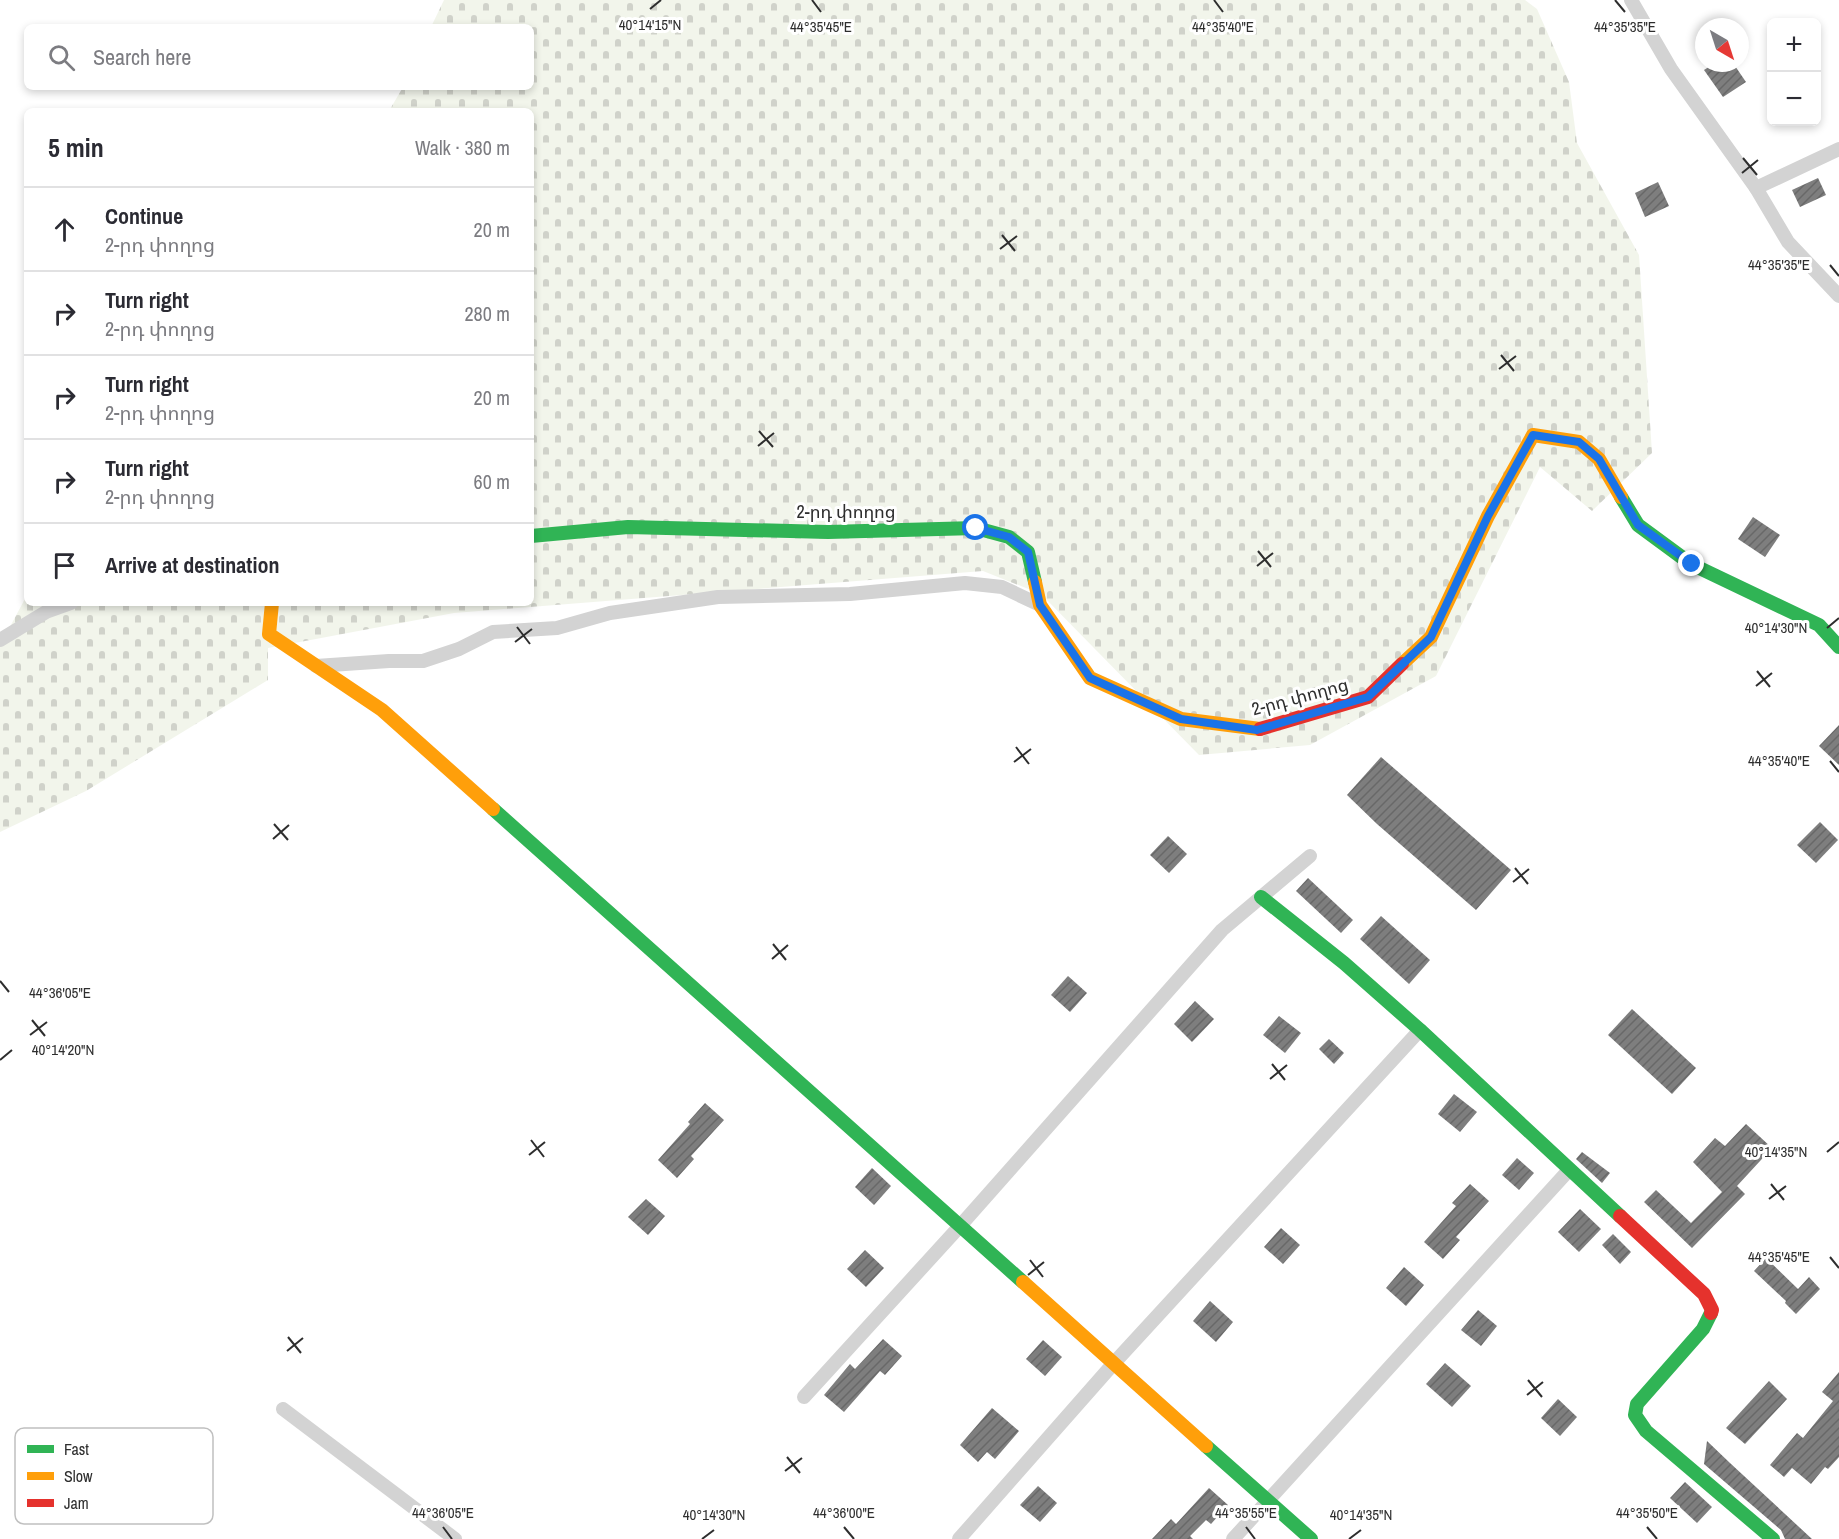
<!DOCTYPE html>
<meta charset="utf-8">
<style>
:root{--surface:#fff;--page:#f2f2f3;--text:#2b2b33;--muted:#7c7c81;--line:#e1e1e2}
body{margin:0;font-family:"Archivo Narrow","Noto Sans Armenian",sans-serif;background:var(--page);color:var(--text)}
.controls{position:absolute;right:18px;top:18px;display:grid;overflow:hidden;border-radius:9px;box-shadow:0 3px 9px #0003}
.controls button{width:54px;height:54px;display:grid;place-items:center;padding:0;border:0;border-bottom:2px solid var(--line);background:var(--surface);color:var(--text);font:30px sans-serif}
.compass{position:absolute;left:1695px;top:18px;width:54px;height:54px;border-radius:50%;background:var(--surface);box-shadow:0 3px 9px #0003;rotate:141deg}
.stop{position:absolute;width:18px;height:18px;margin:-14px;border:4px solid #1a73e8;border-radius:50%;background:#fff}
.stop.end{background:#1a73e8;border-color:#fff;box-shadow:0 2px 6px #0008}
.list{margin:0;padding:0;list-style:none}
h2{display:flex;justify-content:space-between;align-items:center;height:78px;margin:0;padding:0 24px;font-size:26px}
h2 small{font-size:20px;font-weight:400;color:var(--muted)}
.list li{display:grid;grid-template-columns:39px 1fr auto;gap:18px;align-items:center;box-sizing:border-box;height:84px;padding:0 24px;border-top:2px solid var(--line)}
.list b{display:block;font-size:22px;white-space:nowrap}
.list p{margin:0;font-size:20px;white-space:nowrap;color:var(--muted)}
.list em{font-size:20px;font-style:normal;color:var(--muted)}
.icon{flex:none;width:33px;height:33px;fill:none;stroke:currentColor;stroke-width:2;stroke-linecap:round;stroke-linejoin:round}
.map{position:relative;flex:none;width:1839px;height:1539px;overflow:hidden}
.search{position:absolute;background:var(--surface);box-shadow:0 3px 9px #0003;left:24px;top:24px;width:510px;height:66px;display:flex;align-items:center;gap:15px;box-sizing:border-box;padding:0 21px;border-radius:9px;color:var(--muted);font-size:22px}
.panel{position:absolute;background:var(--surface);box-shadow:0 3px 9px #0003;left:24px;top:108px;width:510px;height:498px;border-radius:9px}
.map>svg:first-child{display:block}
.cemetery{fill:url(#cemetery-stones)}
.building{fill:url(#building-hatch)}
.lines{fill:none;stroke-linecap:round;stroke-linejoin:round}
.street{stroke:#d3d3d3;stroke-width:14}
.fast{stroke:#30b455;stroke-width:14}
.slow{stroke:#ff9f0a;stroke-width:14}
.jam{stroke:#e5322d;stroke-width:14}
.route{stroke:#1a73e8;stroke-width:8}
.ticks{fill:none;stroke:#2e2e2e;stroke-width:2}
.labels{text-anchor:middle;stroke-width:6;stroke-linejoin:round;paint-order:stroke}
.street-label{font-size:18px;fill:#2e2e2e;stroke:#fff}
.key{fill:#fff;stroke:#c0c0c0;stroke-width:1.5}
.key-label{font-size:16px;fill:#2e2e2e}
.ticks-label{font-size:15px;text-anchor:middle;fill:#2e2e2e;stroke:#fff;stroke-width:6;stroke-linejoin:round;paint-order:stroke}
</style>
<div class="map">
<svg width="1839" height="1539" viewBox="0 0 1839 1539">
<defs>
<pattern id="cemetery-stones" width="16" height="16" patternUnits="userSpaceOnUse" patternTransform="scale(1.5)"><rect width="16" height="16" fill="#f2f5eb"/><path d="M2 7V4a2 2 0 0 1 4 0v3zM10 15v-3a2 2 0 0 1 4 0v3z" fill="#d0d2ca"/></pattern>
<pattern id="building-hatch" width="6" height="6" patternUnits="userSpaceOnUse" patternTransform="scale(1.5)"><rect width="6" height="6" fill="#7e7e7e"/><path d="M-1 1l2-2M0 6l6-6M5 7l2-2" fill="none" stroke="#686868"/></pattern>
</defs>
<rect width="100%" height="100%" fill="#fff"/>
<polygon class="cemetery" points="444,0 1525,0 1537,9 1569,82 1577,143 1639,255 1652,453 1592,511 1540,467 1436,676 1310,745 1199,755 1041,594 983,571 454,613 268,648 268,680 86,791 0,832 0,641 4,638 27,595 27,603 531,603 531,111 389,111 403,87 531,87 531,27 431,27"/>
<g class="building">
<polygon points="1715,63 1733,63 1746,82 1723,97 1704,70"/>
<polygon points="1818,178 1826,195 1800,207 1792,190"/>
<polygon points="1658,182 1669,206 1645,217 1635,193"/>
<polygon points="1753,517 1780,535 1765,557 1738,539"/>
<polygon points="1839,725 1839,765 1819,746"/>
<polygon points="1381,757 1511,870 1476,910 1377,824 1347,795"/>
<polygon points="1820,822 1838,840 1816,863 1797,845"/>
<polygon points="1168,836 1187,854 1169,873 1150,855"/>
<polygon points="1308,878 1353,920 1341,933 1296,891"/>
<polygon points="1381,916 1430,960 1409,984 1360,939"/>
<polygon points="1068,976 1087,993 1070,1012 1051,995"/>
<polygon points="1195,1001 1214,1019 1192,1042 1174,1024"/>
<polygon points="1632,1009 1696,1068 1672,1094 1608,1035"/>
<polygon points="1279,1016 1301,1033 1285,1053 1263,1035"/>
<polygon points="1329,1039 1344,1053 1334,1064 1319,1049"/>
<polygon points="1454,1094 1477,1112 1460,1132 1438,1114"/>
<polygon points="705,1103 724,1120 691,1156 694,1159 677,1178 658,1160 690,1124 688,1122"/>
<polygon points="1746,1124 1772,1148 1737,1186 1745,1194 1692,1248 1644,1202 1656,1190 1691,1223 1722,1192 1693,1162 1715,1138 1725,1146"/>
<polygon points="1582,1152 1610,1173 1602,1183 1576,1159"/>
<polygon points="1517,1158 1534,1173 1519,1190 1502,1175"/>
<polygon points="872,1168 891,1186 874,1205 855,1187"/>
<polygon points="1470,1184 1489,1201 1456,1237 1460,1240 1443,1259 1424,1242 1456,1206 1452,1203"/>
<polygon points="646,1199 665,1216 648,1235 628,1217"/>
<polygon points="1580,1209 1601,1229 1579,1252 1558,1232"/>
<polygon points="1281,1228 1300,1245 1283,1264 1264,1247"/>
<polygon points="1613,1234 1631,1252 1620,1264 1602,1245"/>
<polygon points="865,1250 884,1268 866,1287 847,1269"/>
<polygon points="1766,1258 1798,1289 1809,1277 1820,1289 1796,1314 1785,1303 1786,1301 1754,1271"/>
<polygon points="1404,1267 1424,1285 1406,1306 1386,1288"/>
<polygon points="1210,1301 1233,1322 1216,1342 1193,1321"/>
<polygon points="1478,1310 1497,1326 1481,1346 1461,1330"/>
<polygon points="883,1339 902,1356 885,1375 880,1371 844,1412 824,1395 850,1364 855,1369"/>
<polygon points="1043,1340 1062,1357 1045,1376 1026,1359"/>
<polygon points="1445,1363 1471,1386 1452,1407 1426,1384"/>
<polygon points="1839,1372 1839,1457 1828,1469 1825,1467 1811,1484 1792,1468 1784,1477 1770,1465 1797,1433 1803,1438 1833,1401 1822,1392"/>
<polygon points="1769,1381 1787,1399 1745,1444 1726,1428"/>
<polygon points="1558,1399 1577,1417 1560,1436 1541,1418"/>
<polygon points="992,1408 1019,1431 995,1459 987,1452 978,1462 960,1445"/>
<polygon points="1707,1441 1730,1463 1812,1539 1785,1539 1781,1530 1704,1464"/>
<polygon points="1685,1482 1712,1507 1697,1523 1670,1498"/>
<polygon points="1038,1486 1057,1503 1040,1522 1020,1505"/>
<polygon points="1209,1488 1228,1505 1211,1524 1206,1520 1190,1536 1193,1539 1152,1539 1171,1519 1176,1524"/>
</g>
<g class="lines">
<g class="street">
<polyline points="1631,0 1671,69 1756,188 1788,242 1839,296"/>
<polyline points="1756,188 1839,149"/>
<polyline points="0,640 46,612 71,603"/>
<polyline points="316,666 389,661 423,661 459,649 493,632 557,628 610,613 718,597 850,594 965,583 1002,587 1040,605"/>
<polyline points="804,1397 960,1226 1222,930 1310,856"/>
<polyline points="283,1409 455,1539"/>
<polyline points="959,1539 1114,1363 1420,1030"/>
<polyline points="1233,1539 1569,1170"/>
</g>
<g class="fast">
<polyline points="1621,497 1638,525 1691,564 1819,625 1839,647"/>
<polyline points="531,536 628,527 828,532 976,528 1009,537 1028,552 1035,582"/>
<polyline points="493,809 1023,1282"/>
<polyline points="1261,897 1344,963 1420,1030 1620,1216"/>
<polyline points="1711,1313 1703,1329 1637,1404 1635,1415 1646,1431 1773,1539"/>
<polyline points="1206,1446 1311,1539"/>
</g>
<g class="slow">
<polyline points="1035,582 1040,605 1090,678 1181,719 1260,729"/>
<polyline points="272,603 269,634 382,710 493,809"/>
<polyline points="1402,664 1431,637 1488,516 1533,435 1579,442 1599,459 1621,497"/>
<polyline points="1023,1282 1206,1446"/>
</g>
<g class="jam">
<polyline points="1260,729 1368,697 1402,664"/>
<polyline points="1620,1216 1704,1294 1712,1310 1711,1313"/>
</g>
</g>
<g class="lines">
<polyline class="route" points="976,528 1009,537 1028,552 1040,605 1090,678 1181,719 1257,730 1368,697 1431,637 1488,516 1533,435 1579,442 1599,459 1638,525 1692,564"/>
</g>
<path class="ticks" d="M812,0L821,12M1214,0L1223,12M1615,0L1625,12M650,9L661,0M1743,158L1757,175M1742,173L1758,160M1002,235L1015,251M1000,249L1017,236M1830,265L1839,276M1501,355L1514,371M1499,369L1516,356M759,431L773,447M758,446L774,433M1258,551L1271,567M1257,566L1273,553M517,627L530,644M1827,628L1839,618M515,642L532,629M1757,671L1770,687M1756,686L1772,673M1016,747L1029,764M1830,761L1839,772M1014,762L1031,749M274,824L288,840M273,839L289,825M1515,868L1528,884M1513,882L1529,869M773,944L786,960M772,959L788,945M0,981L9,992M32,1020L45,1036M30,1035L47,1022M0,1060L12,1050M1272,1064L1285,1080M1270,1079L1287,1065M531,1140L544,1157M1827,1152L1839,1142M529,1155L545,1142M1771,1184L1784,1200M1769,1199L1786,1186M1830,1257L1839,1268M1030,1260L1043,1277M1028,1275L1044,1262M288,1337L301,1353M287,1351L303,1338M1528,1380L1542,1397M1527,1395L1543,1382M787,1457L800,1473M785,1471L802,1458M443,1527L452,1539M844,1527L854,1539M1246,1527L1255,1539M1647,1527L1657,1539M702,1539L714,1530M1349,1539L1361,1530"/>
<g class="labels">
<g class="street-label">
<text x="846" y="518">2-րդ փողոց</text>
<text transform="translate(1300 697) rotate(-15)" y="6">2-րդ փողոց</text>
</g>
</g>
<rect x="15" y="1428" width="198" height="96" rx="9" class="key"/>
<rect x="27" y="1445" width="27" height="8" fill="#30b455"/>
<rect x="27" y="1472" width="27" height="8" fill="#ff9f0a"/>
<rect x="27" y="1499" width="27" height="8" fill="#e5322d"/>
<g class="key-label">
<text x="64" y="1455">Fast</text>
<text x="64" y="1482">Slow</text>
<text x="64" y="1509">Jam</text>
</g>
<g class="ticks-label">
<text x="650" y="30">40°14'15"N</text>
<text x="821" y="32">44°35'45"E</text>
<text x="1223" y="32">44°35'40"E</text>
<text x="1625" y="32">44°35'35"E</text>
<text x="1779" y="270">44°35'35"E</text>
<text x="1776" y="633">40°14'30"N</text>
<text x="1779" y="766">44°35'40"E</text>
<text x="60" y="998">44°36'05"E</text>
<text x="63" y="1055">40°14'20"N</text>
<text x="1776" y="1157">40°14'35"N</text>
<text x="1779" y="1262">44°35'45"E</text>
<text x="443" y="1518">44°36'05"E</text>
<text x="844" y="1518">44°36'00"E</text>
<text x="1246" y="1518">44°35'55"E</text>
<text x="1647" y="1518">44°35'50"E</text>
<text x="714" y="1520">40°14'30"N</text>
<text x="1361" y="1520">40°14'35"N</text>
</g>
</svg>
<div class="controls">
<button>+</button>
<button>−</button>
</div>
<svg class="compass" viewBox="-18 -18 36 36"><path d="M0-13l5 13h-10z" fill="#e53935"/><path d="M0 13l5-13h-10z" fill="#7c7c81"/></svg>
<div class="stop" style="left:976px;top:528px"></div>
<div class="stop end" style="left:1692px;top:564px"></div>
<div class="search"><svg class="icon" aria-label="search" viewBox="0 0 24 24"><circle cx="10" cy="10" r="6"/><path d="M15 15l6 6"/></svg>Search here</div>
<section class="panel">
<h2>5 min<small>Walk · 380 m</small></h2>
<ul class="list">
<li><svg class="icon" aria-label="ahead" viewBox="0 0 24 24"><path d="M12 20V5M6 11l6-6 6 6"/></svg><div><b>Continue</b><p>2-րդ փողոց</p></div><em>20 m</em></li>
<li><svg class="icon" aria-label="right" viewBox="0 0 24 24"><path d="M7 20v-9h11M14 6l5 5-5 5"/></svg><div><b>Turn right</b><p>2-րդ փողոց</p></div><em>280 m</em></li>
<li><svg class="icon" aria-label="right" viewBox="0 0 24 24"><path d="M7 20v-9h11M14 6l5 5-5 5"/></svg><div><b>Turn right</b><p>2-րդ փողոց</p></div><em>20 m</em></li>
<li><svg class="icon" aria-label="right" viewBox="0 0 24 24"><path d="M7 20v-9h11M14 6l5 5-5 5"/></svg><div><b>Turn right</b><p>2-րդ փողոց</p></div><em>60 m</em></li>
<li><svg class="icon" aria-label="arrive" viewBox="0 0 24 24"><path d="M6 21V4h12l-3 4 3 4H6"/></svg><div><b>Arrive at destination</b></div></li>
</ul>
</section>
</div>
